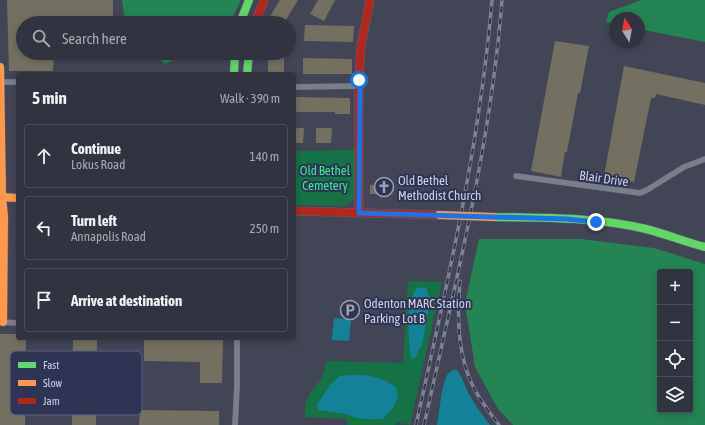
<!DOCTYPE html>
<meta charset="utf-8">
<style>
:root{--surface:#313440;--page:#393c47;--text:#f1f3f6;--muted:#a8aab1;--line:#4c4f59}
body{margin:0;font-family:"Asap Condensed",sans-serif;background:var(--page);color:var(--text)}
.controls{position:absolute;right:12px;bottom:12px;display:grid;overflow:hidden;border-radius:4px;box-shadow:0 2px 6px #0003}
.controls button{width:36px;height:36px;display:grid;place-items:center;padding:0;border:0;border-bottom:1px solid var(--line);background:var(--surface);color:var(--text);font:20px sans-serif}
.compass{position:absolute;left:609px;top:12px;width:36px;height:36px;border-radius:50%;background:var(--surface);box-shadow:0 2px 6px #0003;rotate:349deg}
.stop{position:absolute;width:12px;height:12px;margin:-9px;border:3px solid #1a73e8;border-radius:50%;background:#fff}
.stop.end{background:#1a73e8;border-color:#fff;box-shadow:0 1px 4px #0008}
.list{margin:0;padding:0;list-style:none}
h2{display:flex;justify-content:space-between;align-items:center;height:52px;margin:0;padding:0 16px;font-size:17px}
h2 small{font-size:13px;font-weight:400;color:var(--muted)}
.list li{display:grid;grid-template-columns:26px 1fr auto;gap:12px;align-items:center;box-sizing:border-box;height:64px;margin:0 8px 8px;padding:0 8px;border:1px solid var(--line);border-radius:4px}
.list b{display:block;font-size:15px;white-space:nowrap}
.list p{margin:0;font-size:13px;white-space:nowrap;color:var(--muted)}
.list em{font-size:13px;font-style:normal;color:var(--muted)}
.icon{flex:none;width:22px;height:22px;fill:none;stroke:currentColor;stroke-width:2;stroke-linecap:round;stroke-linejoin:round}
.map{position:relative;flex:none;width:705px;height:425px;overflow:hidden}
.search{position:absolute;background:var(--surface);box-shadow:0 2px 6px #0003;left:16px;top:16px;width:280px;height:44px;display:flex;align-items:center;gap:10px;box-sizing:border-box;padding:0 14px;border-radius:22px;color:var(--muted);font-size:15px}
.panel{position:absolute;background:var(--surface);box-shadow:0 2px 6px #0003;left:16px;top:72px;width:280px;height:268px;border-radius:4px}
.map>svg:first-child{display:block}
.green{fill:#147246}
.forest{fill:#248453;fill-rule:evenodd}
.water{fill:#138298}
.building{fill:#736f61}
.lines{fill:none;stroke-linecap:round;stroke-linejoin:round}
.street-casing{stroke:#5f6373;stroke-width:6}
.fast-casing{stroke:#5f6373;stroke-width:9}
.slow-casing{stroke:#5f6373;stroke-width:9}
.jam-casing{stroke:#5f6373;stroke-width:9}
.street{stroke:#7b7d8b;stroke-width:5.5}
.fast{stroke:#63d668;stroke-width:8}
.slow{stroke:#ff974d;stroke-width:8}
.jam{stroke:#b3261e;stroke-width:8}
.rail-casing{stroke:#7f818e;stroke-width:3.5}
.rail{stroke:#2e3454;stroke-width:2;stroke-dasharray:6;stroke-linecap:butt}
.slow-bridge-casing{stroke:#5f6373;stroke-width:9;stroke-linecap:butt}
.slow-bridge{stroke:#ff974d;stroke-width:8}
.route{stroke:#1a73e8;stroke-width:5}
.labels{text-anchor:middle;stroke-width:4;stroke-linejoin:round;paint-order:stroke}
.park-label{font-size:13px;fill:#39ed8d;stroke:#2e3454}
.street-label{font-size:13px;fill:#ccd1e5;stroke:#2e3454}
.poi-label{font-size:13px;fill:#ccd1e5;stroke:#2e3454;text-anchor:start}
.key{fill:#2e3454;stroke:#5d6380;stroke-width:1}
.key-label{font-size:11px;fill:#ccd1e5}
</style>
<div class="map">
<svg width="705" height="425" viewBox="0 0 705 425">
<rect width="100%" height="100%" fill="#414556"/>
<g class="green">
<polygon points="355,150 357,192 353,201 344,206 294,205 294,151"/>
<polygon points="408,281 442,282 410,425 397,422 395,425 347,425 347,419 305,417 305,404 310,393 322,378 327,361 403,363"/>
</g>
<g class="forest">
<polygon points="122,0 241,0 230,23 125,23"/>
<polygon points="641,0 705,0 705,42 639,29 639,18 615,18 615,24 606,22 609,12"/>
<polygon points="151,53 187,53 165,64"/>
<path d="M479,239H581L654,248L705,264V425H513L498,409L475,367L465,304ZM660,272H690V410H660Z"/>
</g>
<g class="water">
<path d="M421,287L427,289L430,302L422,346L418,351L416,357L411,359C409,337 404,310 416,289Z"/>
<polygon points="334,318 351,319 349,341 332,340"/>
<path d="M456,369C462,376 464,384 468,392C474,404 482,415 490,425H437C439,414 442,381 448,374C450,371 453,370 456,369Z"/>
<path d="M353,375C372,375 380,377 396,387L398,397L392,409L382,419H365L353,417L347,414L319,410L316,406L331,384L340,376Z"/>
</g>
<g class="building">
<polygon points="7,0 113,0 113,18 30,20 30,23 23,23 23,53 54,53 53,71 9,71"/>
<polygon points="280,0 298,0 284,23 266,23"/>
<polygon points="318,0 335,0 324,21 310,14"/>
<polygon points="305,25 354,26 353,42 304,41"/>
<polygon points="555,41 589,46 580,93 578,93 567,152 565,152 561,177 531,171"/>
<rect x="268" y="53" width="16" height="21"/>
<polygon points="303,58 352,59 352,74 303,74"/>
<polygon points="624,66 705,83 705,105 656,94 655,98 651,98 634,182 604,176"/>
<polygon points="294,97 350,98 350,114 335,114 335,112 294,112"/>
<polygon points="294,128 304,128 303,143 294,143"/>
<polygon points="316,128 332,128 331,143 316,143"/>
<rect x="370" y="185" width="19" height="9"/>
<polygon points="0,334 18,334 18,338 26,338 25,425 0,425"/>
<polygon points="73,338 97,338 96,425 72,425"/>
<polygon points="144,338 223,339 222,383 200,383 200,362 144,361"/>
<polygon points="140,410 219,411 219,425 139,425"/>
</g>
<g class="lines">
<defs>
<g id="street">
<polyline points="1,82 18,82"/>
<polyline points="294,87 360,86"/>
<polyline points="516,176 640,193 647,190 684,167 705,159"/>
<polyline points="0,322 18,323"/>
<polyline points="235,425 237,386 237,338"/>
</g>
<g id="fast">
<polyline points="240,23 249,0"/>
<polyline points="234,74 235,53"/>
<polyline points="247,74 249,53"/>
<path d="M493,217C544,218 596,217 646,229C666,234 685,242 705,247"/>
</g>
<g id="slow">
<polyline points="0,67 2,197 4,217 3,322"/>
<polyline points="0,197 18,198"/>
</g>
<g id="jam">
<polyline points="255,23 264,0"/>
<polyline points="294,211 439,215"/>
<polyline points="359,213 359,80 361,46 370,0"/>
</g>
</defs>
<use href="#street" class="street-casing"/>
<use href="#fast" class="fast-casing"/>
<use href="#slow" class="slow-casing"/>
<use href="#jam" class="jam-casing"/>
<use href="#street" class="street"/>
<use href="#fast" class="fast"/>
<use href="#slow" class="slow"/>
<use href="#jam" class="jam"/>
<defs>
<g id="rail">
<path d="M460,281C457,315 457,353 472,384C479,399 489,412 499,425"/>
<path d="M416,425C447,284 480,144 492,0"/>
<path d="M424,425C455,284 491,144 502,0"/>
</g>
</defs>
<use href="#rail" class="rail-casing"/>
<use href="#rail" class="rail"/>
<defs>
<polyline id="slow-bridge" points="439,215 493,217"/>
</defs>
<use href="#slow-bridge" class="slow-bridge-casing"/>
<use href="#slow-bridge" class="slow-bridge"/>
</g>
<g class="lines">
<polyline class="route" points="359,80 360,86 359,213 566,219 596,222"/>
</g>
<defs>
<symbol id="church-ring" viewBox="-11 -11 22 22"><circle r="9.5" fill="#2e3454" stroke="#9ba0b3" stroke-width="1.5"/><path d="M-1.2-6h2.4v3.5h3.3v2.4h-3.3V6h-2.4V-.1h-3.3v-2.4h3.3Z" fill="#9ba0b3"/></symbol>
<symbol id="parking-ring" viewBox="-11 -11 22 22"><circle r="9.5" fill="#2e3454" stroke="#9ba0b3" stroke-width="1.5"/><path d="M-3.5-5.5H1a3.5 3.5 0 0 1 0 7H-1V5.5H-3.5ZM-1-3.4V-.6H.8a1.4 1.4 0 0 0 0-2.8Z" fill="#9ba0b3"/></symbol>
</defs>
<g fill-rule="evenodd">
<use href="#church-ring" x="373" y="176" width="22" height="22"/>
<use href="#parking-ring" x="339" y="299" width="22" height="22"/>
</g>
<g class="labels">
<g class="park-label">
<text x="325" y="175">Old Bethel<tspan x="325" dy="15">Cemetery</tspan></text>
</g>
<g class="street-label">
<text transform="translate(604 178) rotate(8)" y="5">Blair Drive</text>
</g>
<g class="poi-label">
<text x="398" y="185">Old Bethel<tspan x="398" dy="15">Methodist Church</tspan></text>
<text x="364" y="308">Odenton MARC Station<tspan x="364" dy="15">Parking Lot B</tspan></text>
</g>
</g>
<rect x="10" y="351" width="132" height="64" rx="6" class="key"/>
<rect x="18" y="362" width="18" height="6" fill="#63d668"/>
<rect x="18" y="380" width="18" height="6" fill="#ff974d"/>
<rect x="18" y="398" width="18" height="6" fill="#b3261e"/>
<g class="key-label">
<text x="43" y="369">Fast</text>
<text x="43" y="387">Slow</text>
<text x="43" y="405">Jam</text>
</g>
</svg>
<div class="controls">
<button>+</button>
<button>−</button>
<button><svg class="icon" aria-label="locate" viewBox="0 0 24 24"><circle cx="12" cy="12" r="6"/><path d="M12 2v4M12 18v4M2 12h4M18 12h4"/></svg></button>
<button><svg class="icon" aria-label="layers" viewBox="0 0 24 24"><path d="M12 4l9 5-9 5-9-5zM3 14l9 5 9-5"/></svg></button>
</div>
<svg class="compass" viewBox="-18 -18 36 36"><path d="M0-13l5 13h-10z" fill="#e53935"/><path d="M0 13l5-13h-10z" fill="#a8aab1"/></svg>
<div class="stop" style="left:359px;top:80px"></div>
<div class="stop end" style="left:596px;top:222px"></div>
<div class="search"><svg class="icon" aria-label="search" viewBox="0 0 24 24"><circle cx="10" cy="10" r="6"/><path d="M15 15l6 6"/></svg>Search here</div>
<section class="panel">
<h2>5 min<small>Walk · 390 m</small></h2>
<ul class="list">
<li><svg class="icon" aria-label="ahead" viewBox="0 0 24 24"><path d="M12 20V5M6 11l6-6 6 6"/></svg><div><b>Continue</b><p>Lokus Road</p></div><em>140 m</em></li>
<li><svg class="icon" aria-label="left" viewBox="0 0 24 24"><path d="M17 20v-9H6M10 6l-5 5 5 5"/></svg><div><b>Turn left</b><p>Annapolis Road</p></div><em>250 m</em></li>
<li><svg class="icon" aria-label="arrive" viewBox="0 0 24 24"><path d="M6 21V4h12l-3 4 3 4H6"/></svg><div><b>Arrive at destination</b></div></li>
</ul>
</section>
</div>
